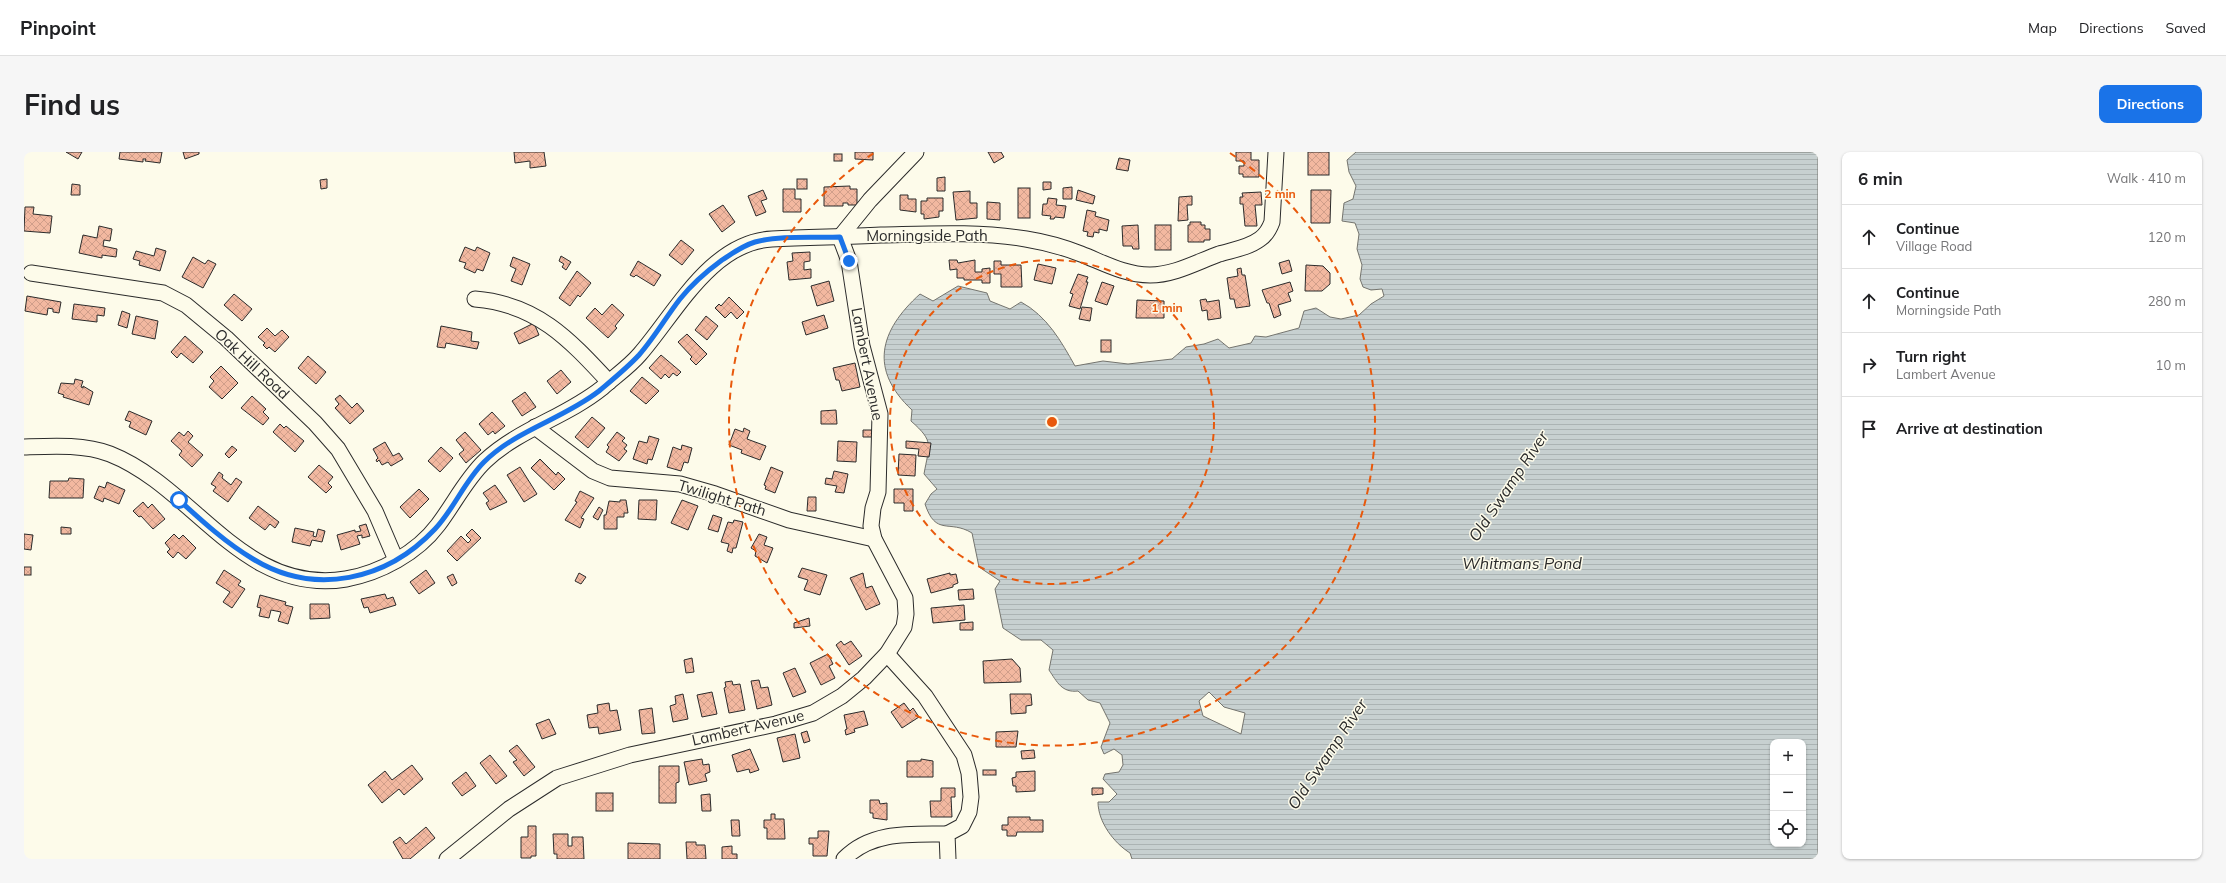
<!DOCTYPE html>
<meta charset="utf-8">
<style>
:root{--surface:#fff;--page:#f6f6f6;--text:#202124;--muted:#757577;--line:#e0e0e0;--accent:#1a73e8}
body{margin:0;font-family:Mulish,sans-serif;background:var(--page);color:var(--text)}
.controls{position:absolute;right:12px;bottom:12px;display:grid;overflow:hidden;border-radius:8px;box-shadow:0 1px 3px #0004}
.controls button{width:36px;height:36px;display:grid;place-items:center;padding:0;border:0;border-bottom:1px solid var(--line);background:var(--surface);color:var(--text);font:20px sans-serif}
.stop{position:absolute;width:12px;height:12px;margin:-9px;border:3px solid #1a73e8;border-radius:50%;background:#fff}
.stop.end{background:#1a73e8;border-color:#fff;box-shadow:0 1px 4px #0008}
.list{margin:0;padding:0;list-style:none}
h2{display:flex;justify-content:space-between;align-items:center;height:52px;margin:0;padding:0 16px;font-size:17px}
h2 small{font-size:13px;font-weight:400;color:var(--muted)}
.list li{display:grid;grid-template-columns:26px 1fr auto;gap:12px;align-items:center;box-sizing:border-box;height:64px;padding:0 16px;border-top:1px solid var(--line)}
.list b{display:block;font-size:15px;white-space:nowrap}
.list p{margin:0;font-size:13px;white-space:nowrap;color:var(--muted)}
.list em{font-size:13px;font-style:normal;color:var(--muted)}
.icon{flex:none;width:22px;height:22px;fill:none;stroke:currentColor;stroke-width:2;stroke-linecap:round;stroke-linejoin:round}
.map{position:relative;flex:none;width:1794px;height:707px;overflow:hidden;border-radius:8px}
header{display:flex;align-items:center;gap:24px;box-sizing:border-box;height:56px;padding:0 20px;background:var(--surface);border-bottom:1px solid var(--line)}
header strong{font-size:19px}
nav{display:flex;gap:22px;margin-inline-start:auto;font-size:14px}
.intro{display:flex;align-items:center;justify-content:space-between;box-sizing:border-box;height:96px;padding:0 24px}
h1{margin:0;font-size:28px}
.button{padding:10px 18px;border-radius:8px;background:var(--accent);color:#fff;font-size:14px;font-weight:700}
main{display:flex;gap:24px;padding:0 24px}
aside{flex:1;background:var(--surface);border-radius:8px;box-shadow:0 1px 3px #0004}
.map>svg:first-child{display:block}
.water{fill:url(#water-rules);stroke:#74746e;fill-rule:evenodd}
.building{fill:url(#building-cross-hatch);stroke:#2b2b2b}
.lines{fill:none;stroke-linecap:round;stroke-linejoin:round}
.minor-casing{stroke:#2b2b2b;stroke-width:17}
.minor{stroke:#fdfbea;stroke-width:15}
.route{stroke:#1a73e8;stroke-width:5}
.ring{fill:none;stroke:#e8590c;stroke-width:2;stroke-dasharray:7 5}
.labels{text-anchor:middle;stroke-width:3;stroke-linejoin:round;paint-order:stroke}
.street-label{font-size:15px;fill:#2b2b2b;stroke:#fdfbea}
.water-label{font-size:16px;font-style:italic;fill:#2b2b2b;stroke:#fdfbea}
.centre{fill:#e8590c;stroke:#fdfbea;stroke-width:2}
.ring-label{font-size:12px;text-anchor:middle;font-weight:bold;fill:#e8590c;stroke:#fdfbea;stroke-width:3;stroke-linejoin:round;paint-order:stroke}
</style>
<header>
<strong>Pinpoint</strong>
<nav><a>Map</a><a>Directions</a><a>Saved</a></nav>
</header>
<div class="intro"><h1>Find us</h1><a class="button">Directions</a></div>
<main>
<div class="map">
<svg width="1794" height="707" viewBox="0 0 1794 707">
<defs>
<pattern id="water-rules" width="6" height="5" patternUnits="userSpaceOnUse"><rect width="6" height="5" fill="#c7d0d0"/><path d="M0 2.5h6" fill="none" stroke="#abb3b3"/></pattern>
<pattern id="building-cross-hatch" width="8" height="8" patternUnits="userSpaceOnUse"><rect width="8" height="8" fill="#f2b8a0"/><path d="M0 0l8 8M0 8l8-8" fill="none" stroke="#d09e8a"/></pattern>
</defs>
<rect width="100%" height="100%" fill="#fdfbea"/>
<path class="water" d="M1332,0H1794V707H1108L1106,701C1090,691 1074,670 1074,650H1085L1093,642L1079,627L1081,622L1095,620L1099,613L1098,603L1090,597L1080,602L1077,595L1086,571L1076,551L1064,548L1054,539C1038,541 1033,530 1025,518L1029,498L1017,488H997L979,476L971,437L976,429L955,415L948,381C925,367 912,385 901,352L907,342L913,337L900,322C905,293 911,290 887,269L888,258C845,218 855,179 896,142L909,149L934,134L963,141L966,149L986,157L997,150C1023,164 1037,189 1051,214L1079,209L1104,212L1148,207L1162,195L1180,192L1194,187L1205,196L1227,191L1231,184L1242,185L1275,176L1280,159L1292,156L1306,165L1317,167L1335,163L1347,152L1360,144L1358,137L1347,138L1339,135L1336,127L1338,113L1333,97L1335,82L1331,71L1318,69L1320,51L1329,47L1332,34L1325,20L1323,8ZM1185,540L1200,555L1221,561L1217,582L1179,564L1175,549ZM1749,590H1779V692H1749Z"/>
<g class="building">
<polygon points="42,0 58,0 54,7"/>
<polygon points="96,0 138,0 136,11 121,9 122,7 119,7 119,10 95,7"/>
<polygon points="159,0 175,0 175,2 161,7"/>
<polygon points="490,0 520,0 522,14 506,16 506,9 491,11"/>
<polygon points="831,0 849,0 849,8 831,7"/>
<polygon points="964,0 977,0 980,5 970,11"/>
<polygon points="1212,0 1227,0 1227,8 1235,8 1235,25 1219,25 1219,22 1215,22 1215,14 1220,14 1220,9 1212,9"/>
<rect x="1284" y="0" width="21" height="23"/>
<rect x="810" y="2" width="8" height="7"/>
<polygon points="1095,6 1106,8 1104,19 1092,17"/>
<polygon points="921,25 921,39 913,39 913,26"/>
<polygon points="303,27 303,36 297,37 296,28"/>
<rect x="773" y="27" width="10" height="10"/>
<polygon points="1019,30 1027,30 1027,37 1019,38"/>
<polygon points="48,32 56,33 56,43 47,43"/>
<polygon points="826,34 826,37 833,37 833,53 824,53 824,51 819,51 819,54 800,54 800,35"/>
<polygon points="1048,35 1048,47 1039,47 1039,36"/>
<rect x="994" y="36" width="12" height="30"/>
<polygon points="759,37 771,37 771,47 777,47 777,60 759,60"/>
<polygon points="739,38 743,47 737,49 742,60 732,64 724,44"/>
<polygon points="1054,38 1071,44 1069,52 1052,48"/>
<polygon points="1287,38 1307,38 1306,71 1287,71"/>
<polygon points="946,39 946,51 953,51 953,66 932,68 929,40"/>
<polygon points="1237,40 1238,53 1231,53 1233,74 1221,74 1219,52 1216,52 1216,45 1219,45 1218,41"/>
<polygon points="876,43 884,43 884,47 892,47 892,60 876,58"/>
<polygon points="1168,44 1168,53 1163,53 1164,68 1154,69 1155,45"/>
<polygon points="903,46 919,46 919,59 915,59 915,65 900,67 900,62 897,62 897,49 903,49"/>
<polygon points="1024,46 1033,47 1032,53 1042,54 1040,66 1031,65 1030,67 1026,67 1027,64 1018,63 1019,52 1023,52"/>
<polygon points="963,50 976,51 976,68 963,67"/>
<polygon points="699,53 711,70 698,80 685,62"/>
<polygon points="1,55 10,55 9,62 28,64 26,81 0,79"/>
<polygon points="1063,58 1072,60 1071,64 1085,68 1083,79 1075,77 1075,81 1070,80 1069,85 1063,84 1064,80 1059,79"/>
<polygon points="1166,70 1177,70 1177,73 1181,73 1181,77 1186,77 1186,88 1180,88 1180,90 1164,90 1164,73 1166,73"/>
<polygon points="1114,73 1115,97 1109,97 1108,94 1099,94 1098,74"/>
<rect x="1131" y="73" width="16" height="25"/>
<polygon points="75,74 88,77 86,89 80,88 79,94 93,97 92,105 78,103 78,106 55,101 59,83 73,86"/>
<polygon points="657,88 670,98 658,113 645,103"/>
<polygon points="441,95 451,99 453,95 466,101 459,119 453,117 451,121 440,116 442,111 435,109"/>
<polygon points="132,96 142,99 136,119 115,113 116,109 109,107 112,99 130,104"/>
<polygon points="786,100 786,109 780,110 780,118 787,117 787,126 765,128 763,110 769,109 768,101"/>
<polygon points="537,104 547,110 542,118 538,115 540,112 535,109"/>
<polygon points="169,105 181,112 184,108 192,112 179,136 158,125"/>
<polygon points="489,105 506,112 498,133 487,129 492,117 486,114"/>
<polygon points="925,108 933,108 934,111 951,108 951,120 958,120 958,117 966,116 966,131 958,131 958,128 940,128 940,126 933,126 933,117 926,118"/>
<polygon points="1265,108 1268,119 1258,122 1255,111"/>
<polygon points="614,109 637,123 630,134 612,123 610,125 606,123"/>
<polygon points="970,109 977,109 977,113 997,113 998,135 977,135 977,122 970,122"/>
<polygon points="1014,112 1032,116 1028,132 1010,128"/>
<polygon points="1282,113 1299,114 1306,121 1306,132 1298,139 1281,139"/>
<polygon points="1217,116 1218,123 1221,123 1226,154 1212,156 1210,147 1206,147 1203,126 1214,124 1213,117"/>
<polygon points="553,119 567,131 556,145 554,143 546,154 535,146"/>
<polygon points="1054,122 1064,125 1062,130 1064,130 1056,157 1045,154 1049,142 1046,141"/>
<polygon points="805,129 810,149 793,154 787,134"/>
<polygon points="1078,130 1090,134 1083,153 1071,149"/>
<polygon points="1266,130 1269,139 1264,141 1267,149 1254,153 1257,163 1250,166 1245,151 1243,151 1238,138"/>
<polygon points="210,142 228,157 218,169 200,153"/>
<polygon points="3,144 37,150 35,161 29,160 29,157 24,156 23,163 1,159"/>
<polygon points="705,145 720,160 713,167 707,160 701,166 691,156 695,152 697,154"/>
<polygon points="1182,147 1183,150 1195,148 1197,166 1184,168 1183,158 1178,159 1176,148"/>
<polygon points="1113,148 1140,149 1140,166 1112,166"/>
<polygon points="50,152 81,156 80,164 73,163 73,170 48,167"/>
<polygon points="588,152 600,163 591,174 593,176 584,186 562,166 571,156 578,163"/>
<polygon points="1058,155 1068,156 1066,169 1055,167"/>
<polygon points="98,159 106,162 103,176 94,173"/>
<polygon points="800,163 804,176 782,183 778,170"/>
<polygon points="112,164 134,169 131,187 108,182"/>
<polygon points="682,164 694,174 683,188 671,178"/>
<polygon points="510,171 515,183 495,192 490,181"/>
<polygon points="417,174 448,180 447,189 455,190 453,197 422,191 421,196 413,195"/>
<polygon points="243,176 251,184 258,178 265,185 251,200 245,195 243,197 239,193 241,191 234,185"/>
<polygon points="663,182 683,202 672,213 666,207 668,205 654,190"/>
<polygon points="161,184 179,200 169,211 157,201 153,206 147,200"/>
<rect x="1077" y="188" width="10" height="12"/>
<polygon points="637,203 657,220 653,224 649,221 645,226 641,222 637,227 625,216"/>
<polygon points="284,204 302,220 292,232 274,216"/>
<polygon points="831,211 836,235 818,239 815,228 812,228 809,216"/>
<polygon points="197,214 214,231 198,247 185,235 190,229 186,225"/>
<polygon points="537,218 547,230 533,242 523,229"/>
<polygon points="618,225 635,239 622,252 606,239"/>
<polygon points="51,227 59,229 57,235 59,236 59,234 69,240 65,253 39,245 40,243 34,241 37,231 50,232"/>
<polygon points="501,240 512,255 498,264 488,249"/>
<polygon points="316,243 328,256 333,251 340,259 326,272 311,256 315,252 311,247"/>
<polygon points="228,244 242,257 239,260 245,266 239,273 217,256"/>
<polygon points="812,258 813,272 797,272 797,259"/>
<polygon points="105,259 128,269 122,283 105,275 107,270 101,268"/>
<polygon points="468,260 481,274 471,282 469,279 464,283 455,272"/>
<polygon points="568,265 581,276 564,296 551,285"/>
<polygon points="256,272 260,276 262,274 280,289 271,300 249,280"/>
<polygon points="720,276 726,279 723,287 742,294 736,308 717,301 718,298 705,293 711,277 719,280"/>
<polygon points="839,278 850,278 851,285 839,285"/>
<polygon points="164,279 169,284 164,290 179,303 168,315 155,303 158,299 147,289 155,280 160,284"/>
<polygon points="441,280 457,298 442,311 435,302 440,298 432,288"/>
<polygon points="593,280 601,286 598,289 603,293 600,297 603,299 595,309 582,300 585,295 583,293"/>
<polygon points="625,284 635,287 628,308 624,307 623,312 609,307 615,289 623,291"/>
<polygon points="814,289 833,290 832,310 813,309"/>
<polygon points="882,289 907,291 905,305 894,304 895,297 882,296"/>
<polygon points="361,290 369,304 375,301 379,307 367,314 364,310 358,313 355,308 353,310 352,308 354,306 349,297"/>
<polygon points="658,293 668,296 664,311 660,310 657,319 643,315 649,295 657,298"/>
<polygon points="208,294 213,298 205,306 201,302"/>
<polygon points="417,295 429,306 416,320 404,309"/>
<polygon points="875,302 892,303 891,324 874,323"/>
<polygon points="516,307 532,323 534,320 541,327 530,338 507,316"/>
<polygon points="295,313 309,325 304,331 308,335 302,341 284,325"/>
<polygon points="496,315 513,342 500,350 483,323"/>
<polygon points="747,315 759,320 751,341 741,337 742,334 740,333"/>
<polygon points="810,319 824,322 820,341 811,340 813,334 801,332 802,326 808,327"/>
<polygon points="195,320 199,323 198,326 207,333 212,326 218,330 204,350 189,339 192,335 187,332"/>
<polygon points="45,326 60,327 59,346 25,346 26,329 44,329"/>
<polygon points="83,330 101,338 95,352 80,346 79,350 70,346 75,334 81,336"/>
<polygon points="471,333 483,350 466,358 462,351 465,349 459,341"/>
<polygon points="395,337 405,347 386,366 376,355"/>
<polygon points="870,337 889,337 889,359 880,359 880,351 870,351"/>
<polygon points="556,339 570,346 557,366 560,367 556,376 541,368 553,350 551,349"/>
<polygon points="784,345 792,345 792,359 783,359"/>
<polygon points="596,348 602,348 604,361 600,361 600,365 593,365 593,377 580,377 580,363 582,363 585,349 596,350"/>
<polygon points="615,348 633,348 632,368 614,367"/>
<polygon points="658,348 674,354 664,378 647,371"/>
<polygon points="119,350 124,356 128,352 141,367 129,377 117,364 115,365 109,359"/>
<polygon points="234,354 255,370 251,376 246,372 241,378 225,366"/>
<polygon points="575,355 579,358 574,368 569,365"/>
<polygon points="689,363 698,366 694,380 684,377"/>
<polygon points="710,368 719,370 712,396 709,396 708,401 703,399 705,392 697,390 704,370 709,371"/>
<polygon points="342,372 346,384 338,386 338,383 333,384 336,392 317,398 313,383 331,378 331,380 337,379 335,374"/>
<polygon points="37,375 47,376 47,382 37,382"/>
<polygon points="271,376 290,380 289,384 292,385 294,377 301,379 298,390 288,388 286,394 268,390"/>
<polygon points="448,377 457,386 433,409 423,399 437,384 444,391 447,388 442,383"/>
<polygon points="0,382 9,383 7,398 0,397"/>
<polygon points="150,382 155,387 159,383 172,396 162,407 154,400 149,406 143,400 146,397 141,391"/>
<polygon points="735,382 743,385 740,393 749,396 743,411 731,404 732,399 727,396"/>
<rect x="0" y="415" width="7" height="8"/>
<polygon points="778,416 803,423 796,443 780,438 784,428 774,425"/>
<polygon points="200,418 217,429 214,433 221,437 208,456 199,450 206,440 192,431"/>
<polygon points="402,418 411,431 395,442 386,430"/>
<polygon points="555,421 562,425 557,432 551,429"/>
<polygon points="839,421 842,436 848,434 856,452 842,458 826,426"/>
<polygon points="926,421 926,423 932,422 934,431 929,433 929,435 907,441 903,427"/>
<polygon points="429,422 433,431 428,434 423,425"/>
<polygon points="949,437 950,447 935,448 934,438"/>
<polygon points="361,442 363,447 369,445 372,453 346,461 344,455 340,456 337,447"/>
<polygon points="236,443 262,450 261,453 269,455 264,472 254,469 257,460 247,458 245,466 235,464 237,456 233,455"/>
<polygon points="286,452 305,452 306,466 286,467"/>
<polygon points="940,453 941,468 909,471 907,456"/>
<polygon points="785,466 786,474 770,476 770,471"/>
<polygon points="949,470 949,478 936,478 936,471"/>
<polygon points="817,489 820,493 827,489 838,504 825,513 812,493"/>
<polygon points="804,502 809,512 805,514 811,526 797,533 786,511"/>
<polygon points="668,506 670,520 662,521 660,508"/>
<polygon points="988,507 996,516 997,530 960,531 959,509"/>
<polygon points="771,516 782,540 769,545 759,521"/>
<polygon points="735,528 737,536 744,535 748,553 733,557 727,529"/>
<polygon points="708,529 709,533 716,532 721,558 705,561 700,536 702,535 701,530"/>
<polygon points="688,540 693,562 678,565 673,543"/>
<polygon points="659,542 664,567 649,570 646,554 652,552 651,544"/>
<polygon points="986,542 1007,542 1008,553 1002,554 1002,561 987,562"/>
<polygon points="585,551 586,559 593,558 597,578 575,582 574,575 565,576 563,563 574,561 573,553"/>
<polygon points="880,551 886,559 889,556 895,565 878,576 867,560"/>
<polygon points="628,556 631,581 618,582 615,558"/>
<polygon points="840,559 844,573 830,577 831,580 822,583 821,578 823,577 820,563"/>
<polygon points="525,567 532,582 518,587 512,572"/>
<polygon points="783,579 786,589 780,591 777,581"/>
<polygon points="994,579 992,595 972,595 972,580"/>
<polygon points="771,582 776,606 759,610 753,586"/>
<polygon points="493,593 511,615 500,624 489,610 493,608 485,599"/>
<polygon points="726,597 735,618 726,621 725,617 713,620 708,603"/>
<polygon points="1010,598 1011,606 998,607 997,599"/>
<polygon points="466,603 483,624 472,632 456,611"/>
<polygon points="678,607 679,613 685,612 686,620 681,622 683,629 665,633 660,610"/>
<polygon points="897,607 909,609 909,625 883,625 883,609 897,609"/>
<polygon points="388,613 399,627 380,643 375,637 358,651 344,633 361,619 368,628"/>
<polygon points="635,614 655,614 655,630 652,631 652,651 635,651"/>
<rect x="959" y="618" width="13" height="5"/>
<polygon points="1011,619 1011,639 992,640 992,634 989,634 988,626 992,625 992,620"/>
<polygon points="442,620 452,634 438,644 428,631"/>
<polygon points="917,636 931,636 931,645 927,645 928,665 907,665 906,649 917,649"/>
<polygon points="1068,636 1079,636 1079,642 1068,643"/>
<rect x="572" y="641" width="17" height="18"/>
<polygon points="686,642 687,659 678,659 677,643"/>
<polygon points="846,648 855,648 856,652 863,651 863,668 849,666 849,661 846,661"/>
<polygon points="747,662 751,662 751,667 760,667 761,687 743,687 743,676 740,676 740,668 747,668"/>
<polygon points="984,665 1006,665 1006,668 1019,668 1019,680 993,680 992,684 983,684 983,678 978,678 978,673 984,673"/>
<polygon points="707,668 715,668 716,684 708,684"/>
<polygon points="504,674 512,674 512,704 507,704 507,706 497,706 497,685 504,685"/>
<polygon points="402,675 411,686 386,707 379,707 369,690 376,685 382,692"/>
<polygon points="794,679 805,679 803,704 789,704 789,692 785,692 785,686 794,686"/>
<polygon points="529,682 544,682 544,694 548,694 548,685 559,685 560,707 533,707 533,702 530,702"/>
<polygon points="662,690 672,690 672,693 681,693 682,707 663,707"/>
<polygon points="604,691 636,692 636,707 604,707"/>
<polygon points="708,694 708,702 713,702 713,707 698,707 698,695"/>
</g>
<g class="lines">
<defs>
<g id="minor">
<polyline points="7,121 139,141 162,153 202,186 291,271 314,297 351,359 372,408"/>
<path d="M451,147C513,152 545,187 585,230"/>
<polyline points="511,275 569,319 586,326 656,332 691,342 765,368 850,387"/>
<path d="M0,295C28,294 60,292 86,302C170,335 219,444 322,427C356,421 393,401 414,373C430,352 442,327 461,309C495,277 542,265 578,236C590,225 605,215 616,202C651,162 687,90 748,87C784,85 821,85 857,83C904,82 954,79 1002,87C1021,90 1039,95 1057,102C1080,111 1101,123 1126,123C1150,123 1173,110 1195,102C1208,98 1224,96 1236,87C1242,83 1245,78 1248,70L1252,0"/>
<polyline points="863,502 901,544 940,603 945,621 947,645 945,660 938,674 923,682 924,707"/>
<polyline points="423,707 485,657 533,626 606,603 752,572 789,561 818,544 840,526 863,502 880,475 882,462 881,446 850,387 847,374 849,356 854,340 856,262 838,194 825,109 816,85 846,48 892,0"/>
<path d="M820,707C847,679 886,682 923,682"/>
</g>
</defs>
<use href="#minor" class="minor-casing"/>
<use href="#minor" class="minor"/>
</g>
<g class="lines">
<path class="route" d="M155,348C178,369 202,391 229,407C291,445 363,428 411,377C430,357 440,330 460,310C492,278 539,267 575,239C588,228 603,216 615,203C630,186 642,165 656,147C668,132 683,119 698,108C709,101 718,94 731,90C756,83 790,86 816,85L825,109"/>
</g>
<g class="ring">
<circle cx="1028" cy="270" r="162"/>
<path d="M1206 1A323 323 0 1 1 850 1"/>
</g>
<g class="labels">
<g class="street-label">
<text x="903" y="89">Morningside Path</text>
<text transform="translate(228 212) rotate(43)" y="5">Oak Hill Road</text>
<text transform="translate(843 212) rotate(79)" y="5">Lambert Avenue</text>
<text transform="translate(698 346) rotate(17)" y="5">Twilight Path</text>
<text transform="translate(724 576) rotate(-13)" y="5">Lambert Avenue</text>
</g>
<g class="water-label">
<text transform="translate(1484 334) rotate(-56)" y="6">Old Swamp River</text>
<text x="1498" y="417">Whitmans Pond</text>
<text transform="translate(1303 602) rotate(-56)" y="6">Old Swamp River</text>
</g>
</g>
<circle cx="1028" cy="270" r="6" class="centre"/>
<g class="ring-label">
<text x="1256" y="46">2 min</text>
<text x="1143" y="160">1 min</text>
</g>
</svg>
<div class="controls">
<button>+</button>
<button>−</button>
<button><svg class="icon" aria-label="locate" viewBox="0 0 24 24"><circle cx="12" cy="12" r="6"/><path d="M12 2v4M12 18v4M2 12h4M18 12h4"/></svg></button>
</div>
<div class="stop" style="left:155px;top:348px"></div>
<div class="stop end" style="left:825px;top:109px"></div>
</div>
<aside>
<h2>6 min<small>Walk · 410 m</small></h2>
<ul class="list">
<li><svg class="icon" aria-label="ahead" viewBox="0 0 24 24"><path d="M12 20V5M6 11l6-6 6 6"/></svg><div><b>Continue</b><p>Village Road</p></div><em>120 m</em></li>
<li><svg class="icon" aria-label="ahead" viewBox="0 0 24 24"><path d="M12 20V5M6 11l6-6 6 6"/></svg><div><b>Continue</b><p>Morningside Path</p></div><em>280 m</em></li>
<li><svg class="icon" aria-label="right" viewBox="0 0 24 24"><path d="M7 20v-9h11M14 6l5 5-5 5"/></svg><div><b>Turn right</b><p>Lambert Avenue</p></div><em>10 m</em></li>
<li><svg class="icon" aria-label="arrive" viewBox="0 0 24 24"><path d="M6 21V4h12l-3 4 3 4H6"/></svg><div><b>Arrive at destination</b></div></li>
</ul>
</aside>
</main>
